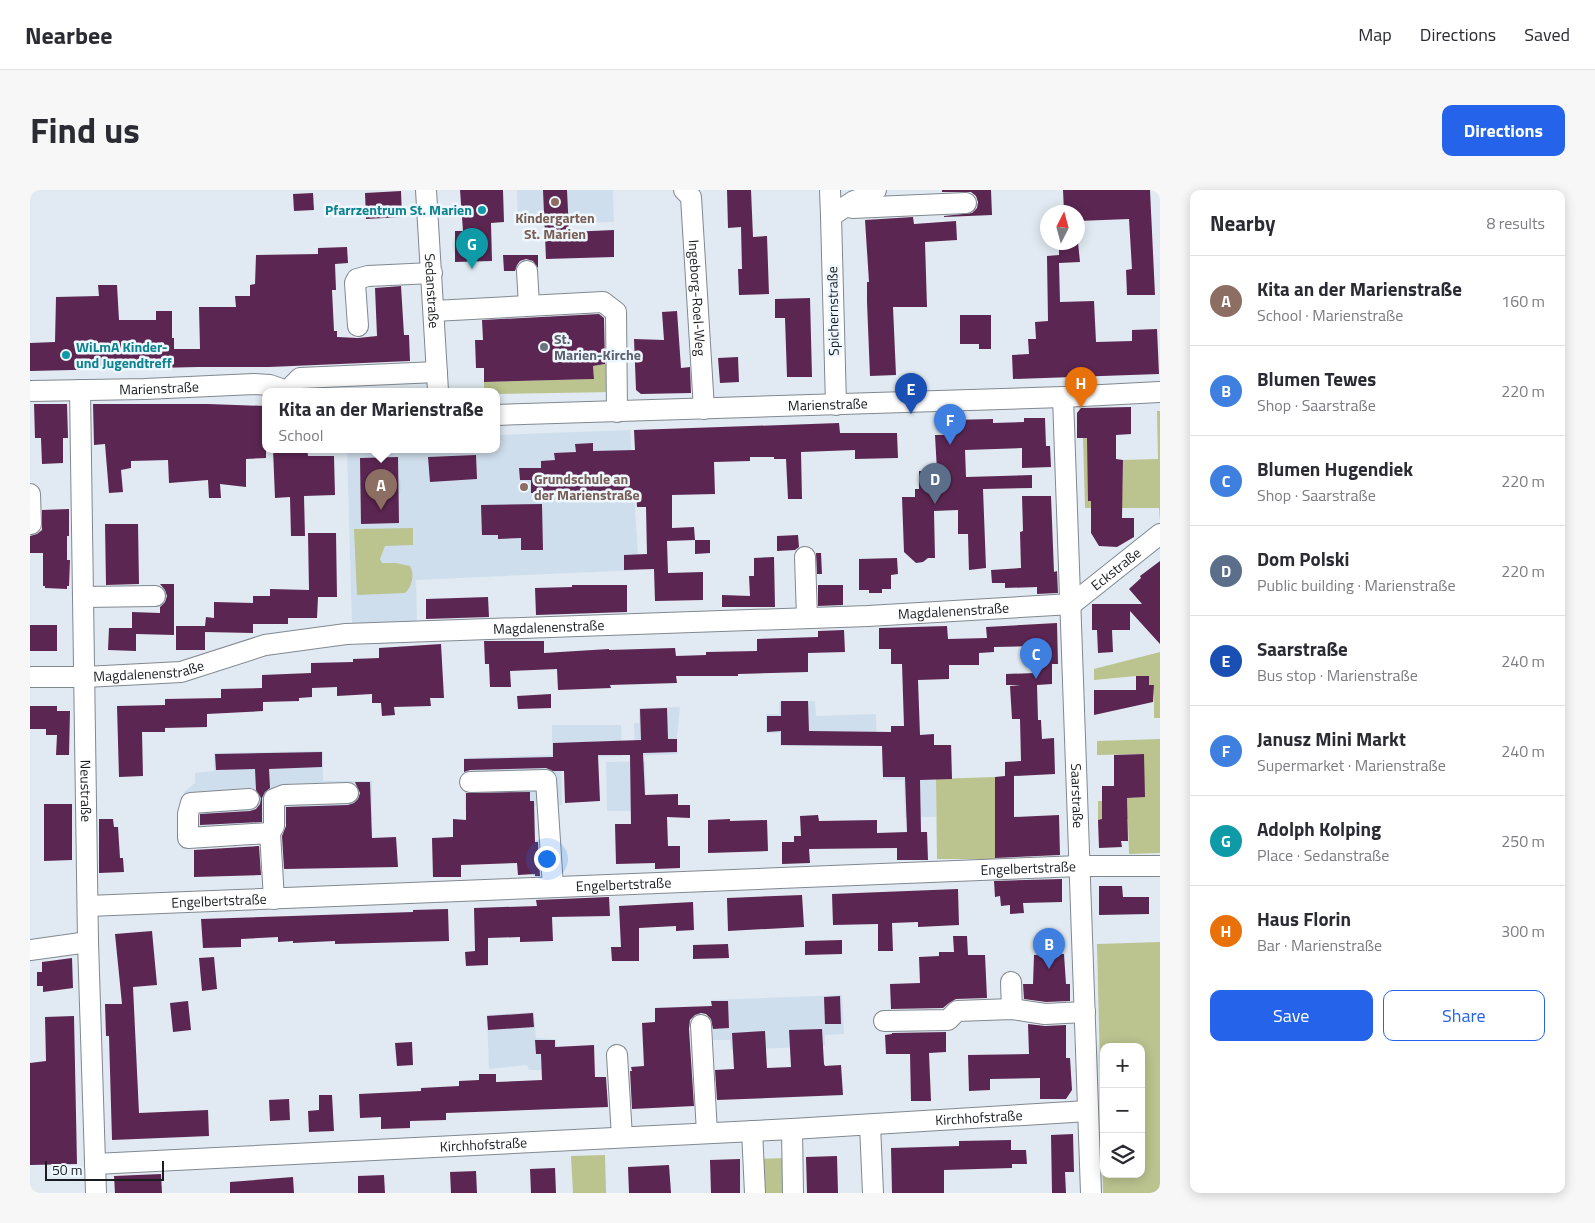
<!DOCTYPE html>
<meta charset="utf-8">
<style>
:root{--surface:#fff;--page:#f7f7f7;--text:#2b2b33;--muted:#7c7c81;--line:#e1e1e2;--accent:#2563eb}
body{margin:0;font-family:"Titillium Web",sans-serif;background:var(--page);color:var(--text)}
.controls{position:absolute;right:15px;bottom:15px;display:grid;overflow:hidden;border-radius:10px;box-shadow:0 2px 12px #0003}
.controls button{width:45px;height:45px;display:grid;place-items:center;padding:0;border:0;border-bottom:1px solid var(--line);background:var(--surface);color:var(--text);font:25px sans-serif}
.compass{position:absolute;left:1010px;top:15px;width:45px;height:45px;border-radius:50%;background:var(--surface);box-shadow:0 2px 12px #0003;rotate:6deg}
.scale{position:absolute;left:15px;bottom:12px;width:119px;box-sizing:border-box;padding-left:5px;border:2px solid #191d20;border-top:0;font-size:14px;line-height:18px;white-space:nowrap;color:#191d20;-webkit-text-stroke:4px #eff7fe;paint-order:stroke}
.you{position:absolute;left:516px;top:668px;width:18px;height:18px;margin:-12px;border:4px solid #fff;border-radius:50%;background:#1a73e8;box-shadow:0 0 0 8px #1a73e833}
.badge{display:grid;place-items:center;width:32px;height:32px;border-radius:50%;background:var(--accent);color:#fff;font-size:16px;font-weight:700}
.pin{position:absolute;translate:-50% -41px;filter:drop-shadow(0 1px 2px #0008)}
.pin::after{content:'';position:absolute;top:26px;width:18px;height:15px;background:inherit;clip-path:polygon(0 0,100% 0,50% 100%)}
.popup{position:absolute;left:232px;top:198px;width:238px;height:65px;box-sizing:border-box;display:grid;place-content:center;border-radius:10px;background:var(--surface);filter:drop-shadow(0 1px 4px #0005);font-size:16px;white-space:nowrap;color:var(--muted)}
.popup b{font-size:19px;color:var(--text)}
.popup::after{content:'';position:absolute;left:50%;top:100%;margin-left:-10px;border:10px solid transparent;border-top-color:var(--surface)}
.list{margin:0;padding:0;list-style:none}
h2{display:flex;justify-content:space-between;align-items:center;height:65px;margin:0;padding:0 20px;font-size:21px}
h2 small{font-size:16px;font-weight:400;color:var(--muted)}
.list li{display:grid;grid-template-columns:32px 1fr auto;gap:15px;align-items:center;box-sizing:border-box;height:90px;padding:0 20px;border-top:1px solid var(--line)}
.list b{display:block;font-size:19px;white-space:nowrap}
.list p{margin:0;font-size:16px;white-space:nowrap;color:var(--muted)}
.list em{font-size:16px;font-style:normal;color:var(--muted)}
.actions{display:flex;gap:10px;padding:15px 20px}
.actions a{flex:1;padding:11px 0;border:1px solid var(--accent);border-radius:10px;text-align:center;font-size:18px;color:var(--accent)}
.actions .main{background:var(--accent);color:#fff}
.icon{flex:none;width:28px;height:28px;fill:none;stroke:currentColor;stroke-width:2;stroke-linecap:round;stroke-linejoin:round}
.map{position:relative;flex:none;width:1130px;height:1003px;overflow:hidden;border-radius:10px}
header{display:flex;align-items:center;gap:30px;box-sizing:border-box;height:70px;padding:0 25px;background:var(--surface);border-bottom:1px solid var(--line)}
header strong{font-size:24px}
nav{display:flex;gap:28px;margin-inline-start:auto;font-size:18px}
.intro{display:flex;align-items:center;justify-content:space-between;box-sizing:border-box;height:120px;padding:0 30px}
h1{margin:0;font-size:35px}
.button{padding:12px 22px;border-radius:10px;background:var(--accent);color:#fff;font-size:18px;font-weight:700}
main{display:flex;gap:30px;padding:0 30px}
aside{flex:1;background:var(--surface);border-radius:10px;box-shadow:0 2px 12px #0003}
.map>svg:first-child{display:block}
.built{fill:#cfdeec}
.green{fill:#bbc38f;fill-rule:evenodd}
.building{fill:#5c2652}
.lines{fill:none;stroke-linecap:round;stroke-linejoin:round}
.minor-casing{stroke:#808890;stroke-width:22}
.minor{stroke:#fff;stroke-width:20}
.education-dot{fill:#8d6e63;stroke:#eff7fe;stroke-width:2}
.culture-dot{fill:#0f9aa8;stroke:#eff7fe;stroke-width:2}
.worship-dot{fill:#6b7280;stroke:#eff7fe;stroke-width:2}
.labels{text-anchor:middle;stroke-width:5;stroke-linejoin:round;paint-order:stroke}
.culture-label{font-size:14px;font-weight:bold;fill:#0d838f;stroke:#eff7fe;text-anchor:end}
.education-label{font-size:14px;font-weight:bold;fill:#785e54;stroke:#eff7fe}
.street-label{font-size:14px;fill:#191d20;stroke:#eff7fe}
.worship-label{font-size:14px;font-weight:bold;fill:#5b616d;stroke:#eff7fe;text-anchor:start}
</style>
<header>
<strong>Nearbee</strong>
<nav><a>Map</a><a>Directions</a><a>Saved</a></nav>
</header>
<div class="intro"><h1>Find us</h1><a class="button">Directions</a></div>
<main>
<div class="map">
<svg width="1130" height="1003" viewBox="0 0 1130 1003">
<rect width="100%" height="100%" fill="#e1eaf2"/>
<g class="built">
<polygon points="487,0 583,0 584,32 488,34"/>
<polygon points="600,240 609,380 386,390 387,431 322,434 317,259 466,259 466,245"/>
<polygon points="785,511 786,526 846,524 847,556 750,556 750,543 736,543 736,524 749,524 749,512"/>
<polygon points="650,517 647,547 648,564 605,566 604,533 609,533 609,518"/>
<polygon points="522,535 591,535 592,566 531,568 532,615 435,620 434,568 522,565"/>
<polygon points="852,555 922,555 922,589 906,590 906,627 875,627 874,590 853,590"/>
<polygon points="293,561 293,591 342,591 342,630 156,638 154,602 165,593 165,583 184,581 184,563"/>
<polygon points="615,571 616,621 577,621 576,572"/>
<polygon points="812,805 814,844 795,845 795,856 701,860 700,850 683,850 681,810"/>
<polygon points="504,822 506,848 526,849 529,880 499,880 497,875 459,879 457,825"/>
</g>
<g class="green">
<polygon points="583,164 583,202 466,204 466,201 454,201 454,192 564,189 563,176 576,174"/>
<polygon points="1127,221 1130,221 1130,331 1129,318 1055,318 1053,248 1057,248 1092,305 1093,270 1128,269"/>
<path d="M383,338V355L355,356L350,369L352,373H366L380,376C385,384 382,397 375,403L327,405L324,339Z"/>
<polygon points="1130,462 1130,528 1124,528 1124,495 1119,495 1119,486 1106,486 1064,490 1064,479"/>
<polygon points="1130,549 1130,663 1099,664 1098,629 1068,630 1068,611 1090,611 1091,608 1114,607 1114,564 1067,565 1067,551"/>
<polygon points="965,587 965,669 907,669 906,589"/>
<path d="M1130,752V1003H1073L1067,754ZM1074,857H1111V984H1074Z"/>
<polygon points="575,965 576,1003 543,1003 541,966"/>
<polygon points="757,968 758,1003 729,1003 728,969"/>
</g>
<g class="building">
<polygon points="430,0 473,0 474,32 461,33 462,71 425,72 425,41 433,41"/>
<polygon points="513,0 537,0 539,42 584,40 584,67 516,69"/>
<polygon points="697,0 721,0 723,47 737,46 739,104 709,105 708,79 712,79 711,37 698,38"/>
<polygon points="912,0 961,0 962,25 914,27 914,26 942,23 947,18 948,12 946,6 941,2 912,2"/>
<polygon points="1033,0 1120,0 1125,105 1097,105 1096,80 1102,79 1099,29 1048,31 1048,22 1034,22"/>
<polygon points="371,1 372,27 336,29 335,3"/>
<polygon points="283,3 284,20 264,21 263,4"/>
<polygon points="883,27 884,34 926,31 927,50 895,52 897,117 863,117 866,185 840,186 837,112 837,92 839,92 835,30"/>
<polygon points="1036,52 1048,52 1050,72 1029,73 1030,112 1064,111 1066,152 1102,151 1102,140 1127,139 1129,184 983,189 982,165 999,164 998,149 1006,149 1005,132 1018,131 1017,66 1029,65 1029,59 1036,58"/>
<polygon points="317,57 318,73 305,74 306,100 302,100 304,141 307,141 307,147 328,148 347,146 345,98 371,96 374,145 379,145 380,171 239,177 168,177 0,181 0,153 25,152 26,107 69,106 68,95 87,95 89,130 126,130 126,121 142,121 142,148 144,148 144,159 170,159 169,117 206,117 205,106 220,106 220,95 225,94 226,65 288,64 288,58"/>
<polygon points="473,65 508,65 508,78 503,71 496,69 490,71 487,75 485,81 474,81"/>
<polygon points="780,108 782,187 757,187 755,128 745,128 745,109"/>
<polygon points="647,121 651,178 660,177 661,203 611,204 606,200 604,149 634,150 632,122"/>
<polygon points="569,124 574,128 575,174 563,176 564,189 454,192 454,178 446,178 445,150 453,150 452,130"/>
<polygon points="930,125 961,125 961,159 949,159 949,154 930,154"/>
<polygon points="708,167 709,192 690,193 688,168"/>
<polygon points="4,214 37,214 38,248 33,248 33,273 12,274 11,248 5,248"/>
<polygon points="63,214 178,214 236,216 236,268 216,269 216,297 190,294 191,308 179,308 178,290 139,293 138,270 101,271 101,278 91,280 93,302 79,303 75,254 64,255"/>
<polygon points="1101,217 1101,244 1086,245 1086,269 1093,270 1092,328 1104,328 1104,347 1087,357 1069,356 1061,343 1061,311 1058,311 1057,248 1047,248 1047,223 1051,218"/>
<polygon points="994,228 1015,228 1016,256 1020,256 1021,277 992,278 992,258 935,260 936,287 1002,285 1002,298 953,299 956,378 939,380 938,344 928,344 928,320 904,321 905,368 898,368 893,372 886,373 874,362 872,307 885,307 885,299 889,299 889,281 907,281 905,245 922,245 922,230 963,229 963,233 994,232"/>
<polygon points="809,233 810,243 867,243 868,268 825,269 825,260 771,262 772,309 758,309 756,269 744,269 744,267 720,267 720,271 684,272 685,304 642,305 642,338 664,337 665,350 637,351 638,383 673,382 673,410 625,411 624,379 594,380 594,365 617,364 616,317 607,317 606,300 501,303 501,290 490,290 489,278 511,278 511,271 525,270 524,263 546,262 545,254 563,253 563,261 605,260 604,240"/>
<polygon points="243,259 277,259 278,266 304,266 305,305 274,306 275,346 261,346 260,307 245,308"/>
<polygon points="446,265 447,289 400,292 398,267"/>
<polygon points="368,267 369,333 331,334 330,268"/>
<polygon points="992,306 1021,306 1024,382 1027,381 1028,403 1007,404 1007,397 975,398 975,393 962,393 961,380 991,378 990,342 993,341"/>
<polygon points="512,314 513,360 491,360 491,348 468,349 468,345 452,345 451,315"/>
<polygon points="39,319 39,346 37,346 37,370 40,370 39,396 37,396 37,399 15,398 15,396 13,396 13,363 0,363 0,346 7,344 12,340 12,320"/>
<polygon points="75,334 108,334 109,394 76,395"/>
<polygon points="278,343 306,343 307,407 288,407 287,428 258,428 258,434 223,434 223,443 175,442 175,460 146,460 146,436 175,436 176,427 184,428 184,412 223,413 223,406 240,406 240,399 279,400"/>
<polygon points="768,345 769,357 765,360 747,361 747,346"/>
<polygon points="665,350 680,350 680,363 665,364"/>
<polygon points="786,363 791,363 792,384 787,384"/>
<polygon points="744,367 745,417 692,417 692,405 720,406 719,386 724,386 724,368"/>
<polygon points="867,368 868,384 861,385 861,399 852,399 852,403 839,403 839,400 829,400 829,369"/>
<polygon points="1130,371 1130,454 1100,421 1100,440 1082,440 1083,462 1068,463 1067,440 1062,440 1062,414 1112,414 1099,399 1111,388 1110,386"/>
<polygon points="130,394 144,394 144,445 106,444 106,461 78,460 79,438 102,438 102,422 130,423 130,417 135,412 137,406 135,400"/>
<polygon points="542,395 597,395 597,422 506,425 505,398 542,397"/>
<polygon points="788,395 813,395 813,415 788,416"/>
<polygon points="458,407 459,427 396,429 396,409"/>
<polygon points="1027,433 1028,474 1022,474 1022,494 1007,495 1008,530 1011,530 1012,549 1024,548 1025,584 984,586 984,627 1029,625 1030,665 965,668 965,587 975,586 975,572 991,571 990,529 982,529 980,496 990,495 976,495 976,484 1005,483 1004,456 964,457 964,462 949,463 949,475 919,475 919,489 888,490 890,545 904,544 904,555 921,555 922,589 890,590 891,642 897,642 898,670 867,670 867,658 779,659 780,673 752,674 752,652 764,652 764,646 771,646 770,626 788,625 789,631 847,630 847,643 877,642 875,587 853,587 852,556 751,555 751,541 737,542 737,526 751,526 751,511 778,511 779,541 861,542 861,536 874,536 872,474 861,474 861,459 849,459 849,438 917,436 918,449 957,448 956,437"/>
<rect x="0" y="435" width="27" height="26"/>
<polygon points="814,440 815,462 778,463 778,482 708,484 708,486 646,486 647,493 580,495 581,498 528,500 527,479 480,481 481,497 460,497 459,474 455,474 454,451 514,451 514,463 579,459 579,460 645,458 646,466 676,465 676,462 727,461 727,449 788,447 788,441"/>
<polygon points="411,454 414,508 400,508 401,516 364,517 365,525 352,526 351,513 342,513 342,504 307,506 307,497 282,498 282,507 269,508 269,511 233,512 233,521 177,524 177,537 135,538 135,542 112,542 113,586 89,587 87,516 135,515 135,509 191,508 191,499 232,498 232,485 281,483 281,473 323,472 323,469 349,468 349,458"/>
<polygon points="1106,486 1119,486 1119,495 1124,495 1123,512 1064,525 1064,500 1106,500"/>
<polygon points="521,504 521,518 488,519 487,506"/>
<polygon points="0,516 27,516 27,521 40,521 39,565 26,565 27,545 16,545 16,539 0,539"/>
<polygon points="637,518 638,549 647,549 647,562 613,563 615,605 648,604 648,615 660,615 660,628 637,627 638,656 650,656 650,678 625,679 625,673 586,674 585,634 601,634 600,565 568,565 570,611 535,613 534,581 523,581 516,578 440,580 434,582 434,569 523,567 523,553 611,550 610,519"/>
<polygon points="292,562 292,577 239,579 240,598 235,602 232,608 232,632 170,635 170,624 220,621 226,619 230,614 231,608 226,600 225,579 186,580 185,564"/>
<polygon points="1114,564 1115,607 1097,608 1098,651 1091,651 1092,657 1069,658 1068,630 1072,629 1072,596 1084,596 1084,565"/>
<polygon points="325,592 340,592 342,648 366,647 368,677 254,679 252,646 256,636 256,617 318,615 324,613 328,609 330,603"/>
<polygon points="500,602 500,611 504,611 505,652 508,652 510,686 505,686 505,684 488,685 487,673 431,675 431,687 403,687 402,648 423,647 423,629 436,630 436,603"/>
<polygon points="14,614 42,614 42,670 14,671"/>
<polygon points="69,629 83,629 84,637 88,637 90,668 93,668 94,682 69,683"/>
<polygon points="700,629 700,631 737,630 738,661 678,663 678,630"/>
<polygon points="229,656 231,685 164,687 164,660"/>
<polygon points="1032,689 1032,712 993,713 994,723 980,724 980,715 971,716 970,706 965,707 964,691"/>
<polygon points="1069,696 1092,696 1093,707 1119,707 1119,724 1069,725"/>
<polygon points="928,699 929,735 888,737 888,732 862,733 863,761 848,761 848,734 803,735 802,704"/>
<polygon points="772,705 774,737 698,741 697,708"/>
<polygon points="579,707 580,726 522,727 523,751 490,752 490,747 458,748 458,775 436,776 435,762 445,761 444,718 507,716 506,710"/>
<polygon points="663,712 664,740 646,741 646,736 609,738 609,771 582,771 581,757 591,757 589,716"/>
<polygon points="418,719 419,751 305,754 305,751 263,753 263,751 248,752 248,747 211,749 211,757 173,758 171,729 383,722 383,720"/>
<polygon points="122,741 127,795 103,797 109,923 178,920 179,946 82,950 79,846 76,846 75,814 92,814 85,744"/>
<polygon points="923,746 937,746 938,765 955,765 957,808 926,809 919,813 913,818 861,819 860,794 890,793 889,767 909,766 909,762 924,762"/>
<polygon points="812,750 812,764 775,765 775,751"/>
<polygon points="698,754 699,768 663,769 663,755"/>
<polygon points="1034,764 1036,794 1040,794 1040,811 1016,812 994,809 993,794 1003,794 1004,765"/>
<polygon points="184,767 187,799 172,801 169,768"/>
<polygon points="42,768 43,798 13,802 13,796 7,796 7,782 12,782 12,772"/>
<polygon points="810,806 811,834 795,834 794,807"/>
<polygon points="158,811 161,840 143,842 140,813"/>
<polygon points="681,811 698,811 699,838 683,839 681,829 676,824 671,823 665,825 660,830 659,839 664,916 602,919 600,881 602,881 601,877 614,876 612,833 625,832 625,818 682,816"/>
<polygon points="503,823 504,837 458,840 457,826"/>
<polygon points="44,826 47,974 0,975 0,873 16,871 15,827"/>
<polygon points="998,834 1015,836 1036,835 1036,868 1040,868 1042,900 1036,909 1010,909 1010,888 960,889 960,900 939,901 938,865 999,864"/>
<polygon points="792,839 794,874 795,876 811,875 813,905 687,910 685,880 704,879 702,843 735,841 737,878 761,877 759,840"/>
<polygon points="916,842 916,862 899,863 901,911 881,911 880,864 856,864 855,845 862,844 862,843"/>
<polygon points="505,850 525,850 525,857 564,855 565,887 576,887 578,917 416,923 416,930 380,931 380,938 351,939 351,927 330,928 329,904 391,901 391,898 429,896 429,891 449,890 449,884 466,884 466,892 512,890 511,864 506,864"/>
<polygon points="382,852 383,875 367,876 365,853"/>
<polygon points="289,905 302,905 304,941 279,942 278,921 289,920"/>
<polygon points="259,909 260,930 240,931 239,910"/>
<polygon points="1043,944 1044,982 1035,982 1036,1003 1022,1003 1021,945"/>
<polygon points="981,950 981,960 996,960 997,974 982,974 982,978 914,980 914,1003 862,1003 861,958 929,956 929,951"/>
<polygon points="807,966 808,1003 777,1003 776,967"/>
<polygon points="710,969 710,1003 681,1003 680,970"/>
<polygon points="639,975 641,1003 599,1003 598,977"/>
<polygon points="525,978 526,1003 501,1003 500,979"/>
<polygon points="446,981 447,1003 421,1003 420,982"/>
<polygon points="131,984 132,1003 85,1003 84,986"/>
<polygon points="354,985 355,1003 328,1003 328,986"/>
<polygon points="263,987 264,1003 200,1003 200,992"/>
</g>
<g class="lines">
<defs>
<g id="minor">
<path id="s1" d="M396,0L408,201"/>
<path id="s2" d="M654,0L661,7L674,219"/>
<polyline points="800,0 801,26"/>
<polyline points="822,18 936,13"/>
<polyline points="497,81 499,115"/>
<polyline points="404,121 573,112 586,122 587,222"/>
<polyline points="328,136 325,93 327,89 338,86 402,83"/>
<path id="s3" d="M50,200L58,752L66,1003"/>
<path id="s4" d="M0,201L115,199L224,194L240,195L257,201"/>
<polyline points="257,201 270,188 407,182"/>
<path id="s5" d="M1033,207L1061,1003"/>
<polyline points="806,215 801,26 824,11 839,6 846,0"/>
<path id="s6" d="M466,225L1033,207L1130,202"/>
<polyline points="0,304 1,334"/>
<polyline points="775,367 777,428"/>
<polyline points="53,407 125,406"/>
<path id="s7" d="M0,487H55L151,482L235,455L316,444L838,426L1042,414L1130,344"/>
<polyline points="440,592 516,590 523,697"/>
<polyline points="219,609 161,613 158,624 158,648 240,643"/>
<polyline points="244,709 240,643 244,636 244,609 254,605 318,603"/>
<path id="s8" d="M58,716L1050,676H1130"/>
<polyline points="0,760 58,752"/>
<polyline points="981,792 982,819"/>
<polyline points="854,831 918,830 927,821 982,819 1015,824 1055,822"/>
<polyline points="671,835 677,943"/>
<polyline points="587,865 592,947"/>
<polyline points="840,935 843,1003"/>
<polyline points="762,939 763,1003"/>
<polyline points="722,941 725,1003"/>
<path id="s9" d="M65,974L762,939L1058,921"/>
</g>
</defs>
<use href="#minor" class="minor-casing"/>
<use href="#minor" class="minor"/>
</g>
<g class="education-dot">
<circle cx="525" cy="12" r="5"/>
<circle cx="494" cy="297" r="5"/>
</g>
<g class="culture-dot">
<circle cx="452" cy="20" r="5"/>
<circle cx="36" cy="165" r="5"/>
</g>
<circle class="worship-dot" cx="514" cy="157" r="5"/>
<g class="labels">
<g class="culture-label">
<text x="442" y="25">Pfarrzentrum St. Marien</text>
<text x="46" y="162" text-anchor="start">WiLmA Kinder-<tspan x="46" dy="16">und Jugendtreff</tspan></text>
</g>
<g class="education-label">
<text x="525" y="33">Kindergarten<tspan x="525" dy="16">St. Marien</tspan></text>
<text x="504" y="294" text-anchor="start">Grundschule an<tspan x="504" dy="16">der Marienstraße</tspan></text>
</g>
<g class="street-label">
<text dy="5" stroke="none"><textPath href="#s1" startOffset="101">Sedanstraße</textPath></text>
<text dy="5" stroke="none"><textPath href="#s2" startOffset="111">Ingeborg-Roel-Weg</textPath></text>
<text transform="translate(803 121) rotate(-91)" y="5">Spichernstraße</text>
<text dy="5" stroke="none"><textPath href="#s4" startOffset="129">Marienstraße</textPath></text>
<text dy="5" stroke="none"><textPath href="#s6" startOffset="332">Marienstraße</textPath></text>
<text dy="5" stroke="none"><textPath href="#s7" startOffset="1104">Eckstraße</textPath></text>
<text dy="5" stroke="none"><textPath href="#s7" startOffset="929">Magdalenenstraße</textPath></text>
<text dy="5" stroke="none"><textPath href="#s7" startOffset="524">Magdalenenstraße</textPath></text>
<text dy="5" stroke="none"><textPath href="#s7" startOffset="119">Magdalenenstraße</textPath></text>
<text dy="5" stroke="none"><textPath href="#s3" startOffset="401">Neustraße</textPath></text>
<text dy="5" stroke="none"><textPath href="#s5" startOffset="399">Saarstraße</textPath></text>
<text dy="5" stroke="none"><textPath href="#s8" startOffset="941">Engelbertstraße</textPath></text>
<text dy="5" stroke="none"><textPath href="#s8" startOffset="536">Engelbertstraße</textPath></text>
<text dy="5" stroke="none"><textPath href="#s8" startOffset="131">Engelbertstraße</textPath></text>
<text dy="5" stroke="none"><textPath href="#s9" startOffset="885">Kirchhofstraße</textPath></text>
<text dy="5" stroke="none"><textPath href="#s9" startOffset="389">Kirchhofstraße</textPath></text>
</g>
<g class="worship-label">
<text x="524" y="154">St.<tspan x="524" dy="16">Marien-Kirche</tspan></text>
</g>
</g>
</svg>
<div class="controls">
<button>+</button>
<button>−</button>
<button><svg class="icon" aria-label="layers" viewBox="0 0 24 24"><path d="M12 4l9 5-9 5-9-5zM3 14l9 5 9-5"/></svg></button>
</div>
<svg class="compass" viewBox="-18 -18 36 36"><path d="M0-13l5 13h-10z" fill="#e53935"/><path d="M0 13l5-13h-10z" fill="#7c7c81"/></svg>
<div class="scale">50 m</div>
<div class="you"></div>
<div class="pin badge" style="left:351px;top:320px;background:#8d6e63">A</div>
<div class="popup"><b>Kita an der Marienstraße</b>School</div>
<div class="pin badge" style="left:1019px;top:779px;background:#3f7fe0">B</div>
<div class="pin badge" style="left:1006px;top:489px;background:#3f7fe0">C</div>
<div class="pin badge" style="left:905px;top:314px;background:#5c6f8a">D</div>
<div class="pin badge" style="left:881px;top:224px;background:#1a4fb4">E</div>
<div class="pin badge" style="left:920px;top:255px;background:#3f7fe0">F</div>
<div class="pin badge" style="left:442px;top:79px;background:#0f9aa8">G</div>
<div class="pin badge" style="left:1051px;top:218px;background:#e8710a">H</div>
</div>
<aside>
<h2>Nearby<small>8 results</small></h2>
<ul class="list">
<li><span class="badge" style="background:#8d6e63">A</span><div><b>Kita an der Marienstraße</b><p>School · Marienstraße</p></div><em>160 m</em></li>
<li><span class="badge" style="background:#3f7fe0">B</span><div><b>Blumen Tewes</b><p>Shop · Saarstraße</p></div><em>220 m</em></li>
<li><span class="badge" style="background:#3f7fe0">C</span><div><b>Blumen Hugendiek</b><p>Shop · Saarstraße</p></div><em>220 m</em></li>
<li><span class="badge" style="background:#5c6f8a">D</span><div><b>Dom Polski</b><p>Public building · Marienstraße</p></div><em>220 m</em></li>
<li><span class="badge" style="background:#1a4fb4">E</span><div><b>Saarstraße</b><p>Bus stop · Marienstraße</p></div><em>240 m</em></li>
<li><span class="badge" style="background:#3f7fe0">F</span><div><b>Janusz Mini Markt</b><p>Supermarket · Marienstraße</p></div><em>240 m</em></li>
<li><span class="badge" style="background:#0f9aa8">G</span><div><b>Adolph Kolping</b><p>Place · Sedanstraße</p></div><em>250 m</em></li>
<li><span class="badge" style="background:#e8710a">H</span><div><b>Haus Florin</b><p>Bar · Marienstraße</p></div><em>300 m</em></li>
</ul>
<div class="actions"><a class="main">Save</a><a>Share</a></div>
</aside>
</main>
